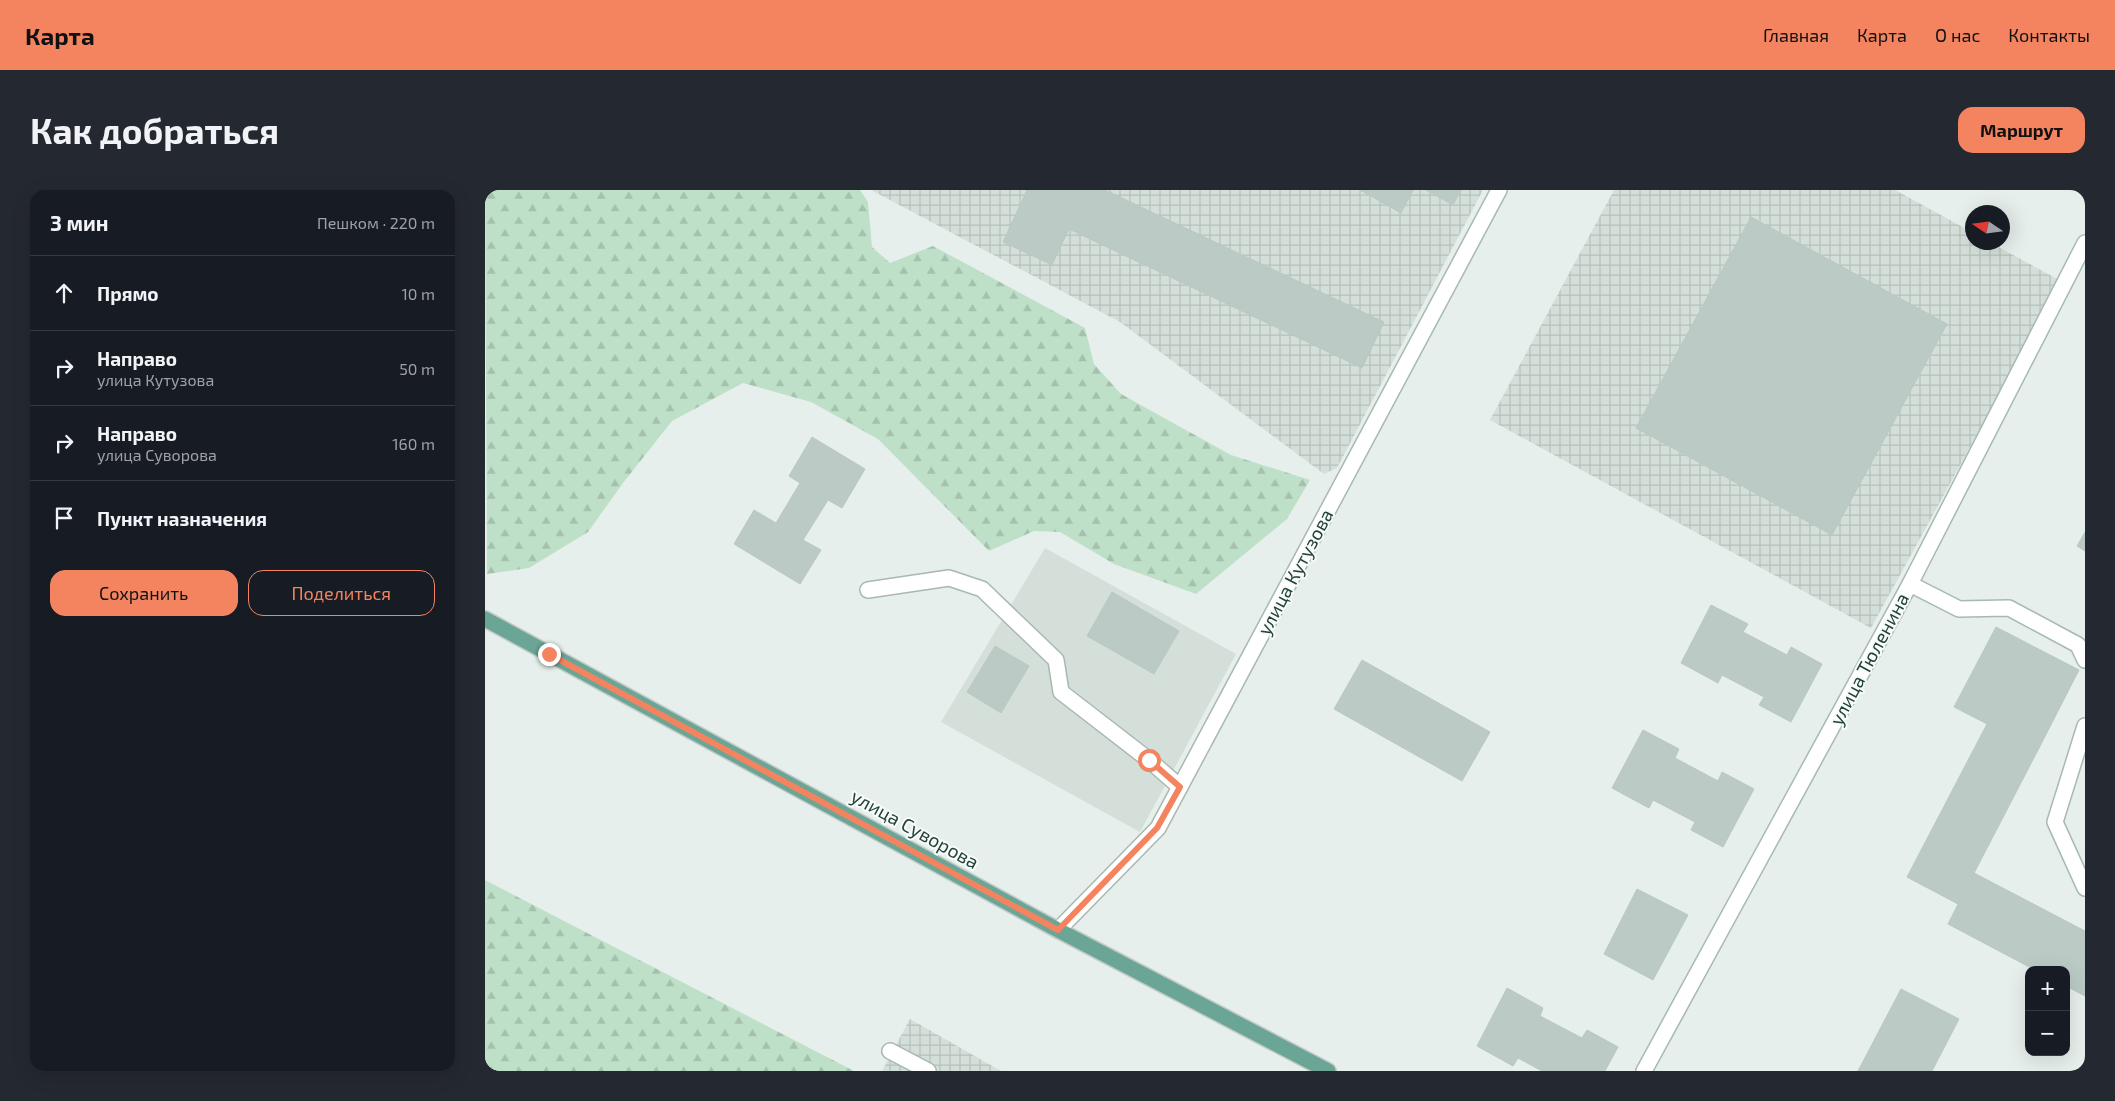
<!DOCTYPE html>
<html lang="ru">
<meta charset="utf-8">
<style>
:root{--surface:#171b24;--page:#242831;--text:#f1f3f6;--muted:#9ea1a6;--line:#363941;--accent:#f4845f}
body{margin:0;font-family:"Exo 2",sans-serif;background:var(--page);color:var(--text)}
.controls{position:absolute;right:15px;bottom:15px;display:grid;overflow:hidden;border-radius:10px;box-shadow:0 5px 20px #0002}
.controls button{width:45px;height:45px;display:grid;place-items:center;padding:0;border:0;border-bottom:1px solid var(--line);background:var(--surface);color:var(--text);font:25px sans-serif}
.compass{position:absolute;left:1480px;top:15px;width:45px;height:45px;border-radius:50%;background:var(--surface);box-shadow:0 5px 20px #0002;rotate:283deg}
.stop{position:absolute;width:15px;height:15px;margin:-11px;border:4px solid #f4845f;border-radius:50%;background:#fff}
.stop.end{background:#f4845f;border-color:#fff;box-shadow:0 1px 5px #0008}
.list{margin:0;padding:0;list-style:none}
h2{display:flex;justify-content:space-between;align-items:center;height:65px;margin:0;padding:0 20px;font-size:21px}
h2 small{font-size:16px;font-weight:400;color:var(--muted)}
.list li{display:grid;grid-template-columns:32px 1fr auto;gap:15px;align-items:center;box-sizing:border-box;height:75px;padding:0 20px;border-top:1px solid var(--line)}
.list b{display:block;font-size:19px;white-space:nowrap}
.list p{margin:0;font-size:16px;white-space:nowrap;color:var(--muted)}
.list em{font-size:16px;font-style:normal;color:var(--muted)}
.actions{display:flex;gap:10px;padding:15px 20px}
.actions a{flex:1;padding:11px 0;border:1px solid var(--accent);border-radius:15px;text-align:center;font-size:18px;color:var(--accent)}
.actions .main{background:var(--accent);color:#111}
.icon{flex:none;width:28px;height:28px;fill:none;stroke:currentColor;stroke-width:2;stroke-linecap:round;stroke-linejoin:round}
.map{position:relative;flex:none;width:1600px;height:881px;overflow:hidden;border-radius:15px}
header{display:flex;align-items:center;gap:30px;box-sizing:border-box;height:70px;padding:0 25px;background:var(--accent);color:#111}
header strong{font-size:24px}
nav{display:flex;gap:28px;margin-inline-start:auto;font-size:18px}
.intro{display:flex;align-items:center;justify-content:space-between;box-sizing:border-box;height:120px;padding:0 30px}
h1{margin:0;font-size:35px}
.button{padding:12px 22px;border-radius:15px;background:var(--accent);color:#111;font-size:18px;font-weight:700}
main{display:flex;gap:30px;padding:0 30px}
aside{flex:1;background:var(--surface);border-radius:15px;box-shadow:0 5px 20px #0002}
.map>svg:first-child{display:block}
.built{fill:#d4dfda}
.industrial{fill:url(#industrial-grid)}
.forest{fill:url(#forest-firs)}
.building{fill:#bbcac4;stroke:#b8c9c2}
.lines{fill:none;stroke-linecap:round;stroke-linejoin:round}
.minor-casing{stroke:#a8b8b2;stroke-width:18}
.major-casing{stroke:#c2cac8;stroke-width:18}
.minor{stroke:#fff;stroke-width:15}
.major{stroke:#6aa596;stroke-width:15}
.route{stroke:#f4845f;stroke-width:6}
.labels{text-anchor:middle;stroke-width:4;stroke-linejoin:round;paint-order:stroke}
.street-label{font-size:19px;fill:#24423a;stroke:#f7fbf9}
</style>
<header>
<strong>Карта</strong>
<nav><a>Главная</a><a>Карта</a><a>О нас</a><a>Контакты</a></nav>
</header>
<div class="intro"><h1>Как добраться</h1><a class="button">Маршрут</a></div>
<main>
<aside>
<h2>3 мин<small>Пешком · 220 m</small></h2>
<ul class="list">
<li><svg class="icon" aria-label="ahead" viewBox="0 0 24 24"><path d="M12 20V5M6 11l6-6 6 6"/></svg><div><b>Прямо</b></div><em>10 m</em></li>
<li><svg class="icon" aria-label="right" viewBox="0 0 24 24"><path d="M7 20v-9h11M14 6l5 5-5 5"/></svg><div><b>Направо</b><p>улица Кутузова</p></div><em>50 m</em></li>
<li><svg class="icon" aria-label="right" viewBox="0 0 24 24"><path d="M7 20v-9h11M14 6l5 5-5 5"/></svg><div><b>Направо</b><p>улица Суворова</p></div><em>160 m</em></li>
<li><svg class="icon" aria-label="arrive" viewBox="0 0 24 24"><path d="M6 21V4h12l-3 4 3 4H6"/></svg><div><b>Пункт назначения</b></div></li>
</ul>
<div class="actions"><a class="main">Сохранить</a><a>Поделиться</a></div>
</aside>
<div class="map">
<svg width="1600" height="881" viewBox="0 0 1600 881">
<defs>
<pattern id="industrial-grid" width="8" height="8" patternUnits="userSpaceOnUse" patternTransform="scale(1.25)"><rect width="8" height="8" fill="#d4dfda"/><path d="M0 4h8M4 0v8" fill="none" stroke="#b6c1bc"/></pattern>
<pattern id="forest-firs" width="22" height="20" patternUnits="userSpaceOnUse" patternTransform="scale(1.25)"><rect width="22" height="20" fill="#bfe0c8"/><path d="M5 1l3.5 6h-7zM16 11l3.5 6h-7z" fill="#a4c1ad"/></pattern>
</defs>
<rect width="100%" height="100%" fill="#e6efeb"/>
<polygon class="built" points="560,358 751,464 655,642 456,532"/>
<g class="industrial">
<polygon points="386,0 998,0 852,278 839,284 635,132"/>
<polygon points="1129,0 1410,0 1487,42 1488,52 1506,53 1576,91 1386,438 1005,230"/>
<polygon points="425,829 516,881 397,881"/>
</g>
<g class="forest">
<polygon points="0,0 375,0 383,12 387,57 405,73 448,56 600,138 609,174 636,204 746,265 825,290 802,329 711,404 629,374 575,342 549,341 504,361 393,249 326,212 258,193 187,231 138,293 103,342 44,378 2,384"/>
<polygon points="0,690 369,881 0,881"/>
</g>
<g class="building">
<polygon points="542,0 620,0 899,132 877,178 584,39 567,75 518,52"/>
<polygon points="875,0 928,0 916,23"/>
<polygon points="941,0 976,0 968,15"/>
<polygon points="1266,27 1462,134 1347,345 1151,238"/>
<polygon points="327,247 380,279 357,318 343,310 318,350 336,360 315,394 249,354 269,320 291,333 315,293 304,286"/>
<polygon points="1600,342 1600,361 1592,356"/>
<polygon points="627,402 694,441 669,484 602,446"/>
<polygon points="1226,415 1263,434 1258,442 1302,465 1306,457 1337,474 1306,532 1274,515 1279,507 1237,485 1233,493 1196,473"/>
<polygon points="1511,437 1594,480 1553,560 1469,517"/>
<polygon points="510,456 544,476 516,523 482,502"/>
<polygon points="877,470 1005,542 977,591 849,519"/>
<polygon points="1502,534 1553,560 1473,714 1422,687"/>
<polygon points="1158,540 1194,559 1190,568 1233,591 1237,582 1269,599 1238,657 1206,640 1210,632 1168,610 1164,618 1127,598"/>
<polygon points="1489,683 1600,741 1600,806 1581,796 1581,780 1550,780 1463,734"/>
<polygon points="1152,699 1203,725 1168,790 1119,764"/>
<polygon points="1022,798 1058,818 1055,826 1097,848 1102,840 1133,857 1120,881 1057,881 1033,868 1028,876 992,856"/>
<polygon points="1416,799 1474,829 1447,881 1373,881"/>
</g>
<g class="lines">
<defs>
<g id="minor">
<polyline points="1425,394 1474,419 1524,418 1593,455 1600,470"/>
<polyline points="383,400 464,388 497,399 571,470 576,502 664,570 695,597"/>
<polyline points="1600,536 1570,632 1600,698"/>
<polyline points="573,740 673,638 1014,0"/>
<polyline points="405,861 443,881"/>
<polyline points="1159,881 1425,394 1600,53"/>
</g>
<polyline id="major" points="0,429 573,740 843,881"/>
</defs>
<use href="#minor" class="minor-casing"/>
<use href="#major" class="major-casing"/>
<use href="#minor" class="minor"/>
<use href="#major" class="major"/>
</g>
<g class="lines">
<polyline class="route" points="64,464 573,740 672,638 695,597 664,570"/>
</g>
<g class="labels">
<g class="street-label">
<text transform="translate(810 382) rotate(-62)" y="7">улица Кутузова</text>
<text transform="translate(1384 469) rotate(-62)" y="7">улица Тюленина</text>
<text transform="translate(430 639) rotate(29)" y="7">улица Суворова</text>
</g>
</g>
</svg>
<div class="controls">
<button>+</button>
<button>−</button>
</div>
<svg class="compass" viewBox="-18 -18 36 36"><path d="M0-13l5 13h-10z" fill="#e53935"/><path d="M0 13l5-13h-10z" fill="#9ea1a6"/></svg>
<div class="stop" style="left:664px;top:570px"></div>
<div class="stop end" style="left:64px;top:464px"></div>
</div>
</main>
